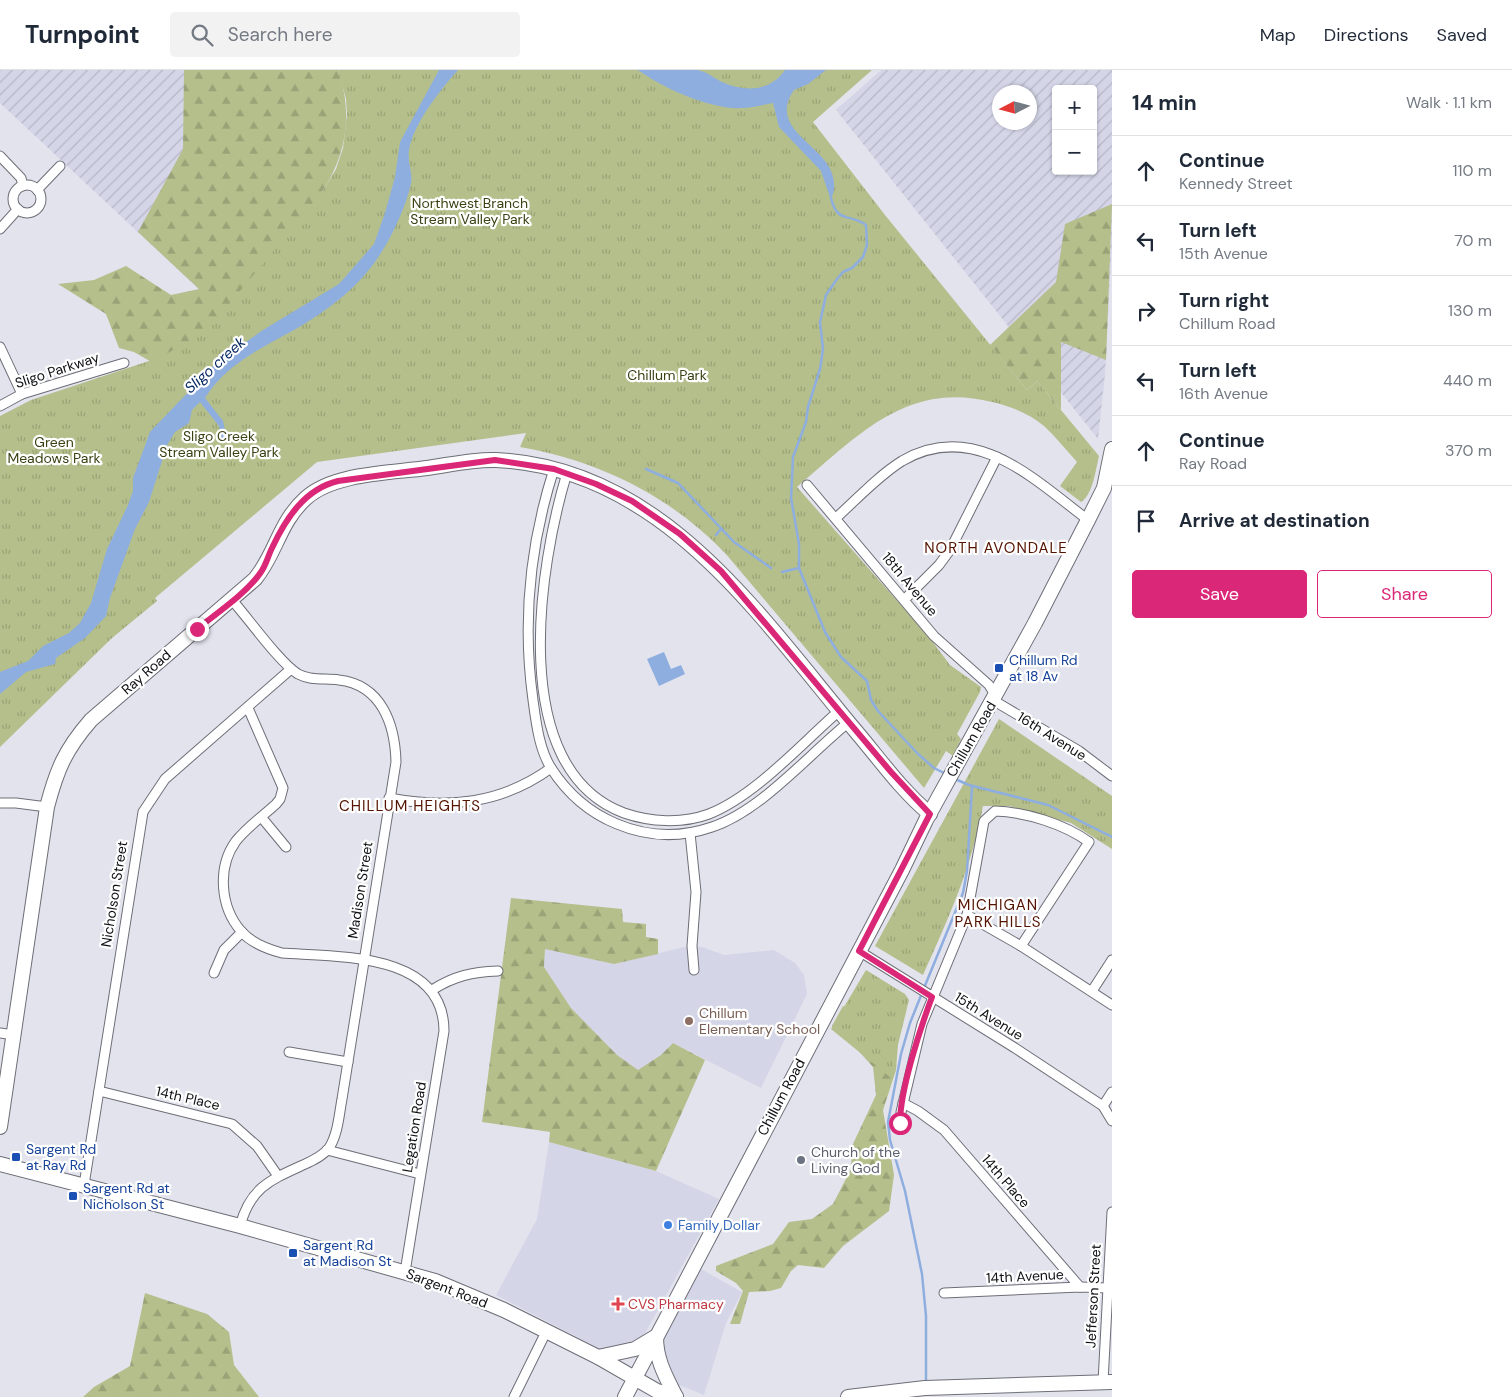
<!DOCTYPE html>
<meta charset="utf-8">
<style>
:root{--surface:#fff;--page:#f2f2f3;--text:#1f2937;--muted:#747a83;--line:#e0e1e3;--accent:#db2777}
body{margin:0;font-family:"DM Sans",sans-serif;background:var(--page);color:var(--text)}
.controls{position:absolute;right:15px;top:15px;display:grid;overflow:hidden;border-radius:5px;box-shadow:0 1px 4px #0004}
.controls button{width:45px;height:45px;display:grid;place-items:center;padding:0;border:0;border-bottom:1px solid var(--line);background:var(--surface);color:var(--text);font:25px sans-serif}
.compass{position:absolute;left:992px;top:15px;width:45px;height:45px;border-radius:50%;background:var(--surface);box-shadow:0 1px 4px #0004;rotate:264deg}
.stop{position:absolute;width:15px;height:15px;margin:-11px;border:4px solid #db2777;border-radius:50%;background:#fff}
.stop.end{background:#db2777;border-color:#fff;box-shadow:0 1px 5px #0008}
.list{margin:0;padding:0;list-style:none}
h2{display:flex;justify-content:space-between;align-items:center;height:65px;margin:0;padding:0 20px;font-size:21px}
h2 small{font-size:16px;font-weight:400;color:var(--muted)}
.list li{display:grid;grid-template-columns:32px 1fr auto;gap:15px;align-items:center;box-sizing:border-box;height:70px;padding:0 20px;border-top:1px solid var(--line)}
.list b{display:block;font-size:19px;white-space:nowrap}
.list p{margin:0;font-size:16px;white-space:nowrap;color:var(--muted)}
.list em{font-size:16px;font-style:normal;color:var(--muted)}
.actions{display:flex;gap:10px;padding:15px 20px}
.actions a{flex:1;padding:11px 0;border:1px solid var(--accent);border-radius:5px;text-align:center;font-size:18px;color:var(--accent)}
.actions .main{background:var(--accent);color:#fff}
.icon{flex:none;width:28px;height:28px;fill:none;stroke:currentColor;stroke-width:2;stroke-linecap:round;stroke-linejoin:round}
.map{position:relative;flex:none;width:1112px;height:1327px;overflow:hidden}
header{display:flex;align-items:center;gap:30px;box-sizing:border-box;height:70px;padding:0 25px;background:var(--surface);border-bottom:1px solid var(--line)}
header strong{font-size:24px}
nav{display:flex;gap:28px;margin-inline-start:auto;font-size:18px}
.search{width:350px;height:45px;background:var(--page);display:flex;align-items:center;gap:12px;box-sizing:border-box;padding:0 18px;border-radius:5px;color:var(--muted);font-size:19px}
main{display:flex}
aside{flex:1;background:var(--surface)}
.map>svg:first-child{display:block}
.built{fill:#d4d6e8}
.industrial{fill:url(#industrial-furrows);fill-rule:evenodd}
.forest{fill:url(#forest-firs)}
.park{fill:url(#park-tufts)}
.water{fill:#8faee0}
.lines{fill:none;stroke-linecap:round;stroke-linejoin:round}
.stream{stroke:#8faee0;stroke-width:2.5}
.street-casing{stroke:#6d6e77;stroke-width:11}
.secondary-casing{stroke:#6d6e77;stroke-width:16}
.street{stroke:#fff;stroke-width:9}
.secondary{stroke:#fff;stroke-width:14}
.route{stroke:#db2777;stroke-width:6}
.transit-dot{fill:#1a4fb4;stroke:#fff;stroke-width:2}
.education-dot{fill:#8d6e63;stroke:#fff;stroke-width:2}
.worship-dot{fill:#6b7280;stroke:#fff;stroke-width:2}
.shop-dot{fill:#3f7fe0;stroke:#fff;stroke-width:2}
.health-dot{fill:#e0444e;stroke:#fff;stroke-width:2}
.labels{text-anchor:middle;stroke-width:4.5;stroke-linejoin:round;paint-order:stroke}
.park-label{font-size:14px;fill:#3a4113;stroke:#fff}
.street-label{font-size:14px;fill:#0e0f12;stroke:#fff}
.transit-label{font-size:14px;fill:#164399;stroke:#fff;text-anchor:start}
.education-label{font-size:14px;fill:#785e54;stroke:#fff;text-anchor:start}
.worship-label{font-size:14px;fill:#5b616d;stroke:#fff;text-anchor:start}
.shop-label{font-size:14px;fill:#366cbe;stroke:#fff;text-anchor:start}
.health-label{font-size:14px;fill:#be3a42;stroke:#fff;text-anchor:start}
.water-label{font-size:15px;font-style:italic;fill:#062a64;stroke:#fff}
.neighbourhood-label{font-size:15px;letter-spacing:1px;fill:#541300;stroke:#fff}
</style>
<header>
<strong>Turnpoint</strong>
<div class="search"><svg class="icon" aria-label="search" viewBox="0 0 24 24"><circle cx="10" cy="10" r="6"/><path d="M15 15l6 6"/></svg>Search here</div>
<nav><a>Map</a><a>Directions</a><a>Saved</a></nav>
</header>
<main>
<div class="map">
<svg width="1112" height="1327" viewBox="0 0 1112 1327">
<defs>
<pattern id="industrial-furrows" width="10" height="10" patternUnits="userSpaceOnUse" patternTransform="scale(1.25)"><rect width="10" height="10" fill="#d4d6e8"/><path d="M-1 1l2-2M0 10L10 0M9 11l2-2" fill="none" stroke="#b5b6c6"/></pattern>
<pattern id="forest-firs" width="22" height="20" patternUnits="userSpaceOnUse" patternTransform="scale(1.25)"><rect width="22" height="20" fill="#b4bf8b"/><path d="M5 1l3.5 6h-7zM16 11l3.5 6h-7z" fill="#9aa377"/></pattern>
<pattern id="park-tufts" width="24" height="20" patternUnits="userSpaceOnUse" patternTransform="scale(1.25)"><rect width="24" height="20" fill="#b4bf8b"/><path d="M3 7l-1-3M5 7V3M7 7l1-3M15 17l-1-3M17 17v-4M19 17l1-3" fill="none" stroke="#9aa377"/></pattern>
</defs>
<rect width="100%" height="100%" fill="#e2e3ed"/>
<g class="built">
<polygon points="684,877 702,877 724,885 774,880 795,893 804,905 807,924 761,1018 673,973 661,985 638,1001 617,985 571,938 544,897 545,878 614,894"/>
<polygon points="549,1072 656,1101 719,1129 642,1269 613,1282 600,1279 496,1225 537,1149"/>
<polygon points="699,1198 742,1222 726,1253 704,1325 674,1313 665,1301 661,1272"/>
</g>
<g class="industrial">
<polygon points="0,0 331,0 221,240 0,33"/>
<path d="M881,0H1112V171L1105,304L1098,369L836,40ZM1056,19H1093V101H1056ZM999,22H1030V52H999Z"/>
</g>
<g class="forest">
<path d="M184,0H338C353,43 347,84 322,122L339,214L155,294L134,282L119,278L106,244L58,214L94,210L126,196L171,225L199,219L138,162L183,79Z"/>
<polygon points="1112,134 1106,290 1061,272 1061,340 1037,311 1027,320 990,275 1056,212 1065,154"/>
<polygon points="511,828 622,839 623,852 646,854 646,867 658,869 658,884 614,894 545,879 544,897 571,938 617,985 638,1000 661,985 673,973 705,990 656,1101 549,1072 550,1062 482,1052"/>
<polygon points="843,936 899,961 896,1000 883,1040 894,1105 889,1141 843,1176 824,1198 798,1195 791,1201 781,1218 770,1221 749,1222 740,1254 730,1254 743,1221 736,1213 716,1201 716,1196 773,1174 789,1152 812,1149 833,1134 851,1099 852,1076 876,1025 873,997 846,967 832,956"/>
<polygon points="145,1223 207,1244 229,1262 234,1295 259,1327 83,1327 94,1317 130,1296"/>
</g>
<g class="park">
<path d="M338,0H872L813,52L885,145L1027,320L1037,311L1099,386C1096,398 1093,425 1081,432L1060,416L1077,392C1066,380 1056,367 1044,356C1030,344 1010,336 992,332C907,310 856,367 797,417L929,567L950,595L981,617L980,622L957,664L961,669L953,686L946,681L924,718L725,483C669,425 599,391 520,377L526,363L317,392L155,528L157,531L112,568L0,677V346L31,330L161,287L192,269L222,243L322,122L336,99L343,78L347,44L346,29Z"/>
<path d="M999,649L1112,726V779L1071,753L1009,736H983C972,796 948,850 923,905L875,876Z"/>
<polygon points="866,900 905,924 909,930 890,1007 831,959"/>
</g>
<g class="water">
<path d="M439,0H458C441,19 413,54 409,80C407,92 413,102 411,113C407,134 391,169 379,186C358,218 327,241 294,260C260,279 226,294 205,328L223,351L227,369L222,370L219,356L200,332L192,340L189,353L175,362L167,375L149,432L135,459L110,528L106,546L85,568L56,588L55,594L26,602L0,624V602L28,591L43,576L69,563L80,553L91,533L107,479L128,435L133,421V408L150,362L216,293L263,260L339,214L374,174L385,143L395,107L400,72Z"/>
<path d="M638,0C657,0 678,0 697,0C706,1 714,8 722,12C744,22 770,22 785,0H826L808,14L794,20C761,68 852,78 831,130L821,101L779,57L773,33C762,35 752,38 742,38C711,40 663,18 638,0Z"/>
<polygon points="664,582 671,599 681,595 685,604 659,616 647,589"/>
</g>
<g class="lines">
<g class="stream">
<path d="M831,128C837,154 850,143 866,155L867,175L863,187L852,198L843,202L837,209L826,225L820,252L823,279L820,299L808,337L806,352L793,387L791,428L799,474V498L825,562L841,587L867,611L871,630L878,641L918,684L934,698L946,704"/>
<polyline points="646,399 678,413 734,472 771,498"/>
<polyline points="716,465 721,459"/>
<polyline points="782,502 799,498"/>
<polyline points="955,709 969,715 1048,735 1112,767"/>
<polyline points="924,918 963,823 967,801 972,717"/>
<polyline points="922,923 910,953 901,984 888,1052 890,1070 905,1121 922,1204 926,1246 926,1313"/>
</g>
<defs>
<g id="street">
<polyline points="0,86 21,108 23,116"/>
<circle cx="27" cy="129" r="14"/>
<polyline points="37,120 60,96"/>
<polyline points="0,159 18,139"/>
<polyline points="0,277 22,324"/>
<polyline points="0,336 22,324 124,293"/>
<path d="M554,399C530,474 522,551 533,630C536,652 539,679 551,698C567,723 590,743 617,754C648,767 680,768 712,757C761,741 808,685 849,652"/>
<path d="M567,403C539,495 506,699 624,743C650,752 682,754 709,744C755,726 801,674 839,641"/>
<polyline points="807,415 934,566 989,615 996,626 996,632 1079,681 1112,706"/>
<path d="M836,448C857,429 878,406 902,391C974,349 1034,409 1088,450"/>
<polyline points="905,529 939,495 950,480 997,387"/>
<path d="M232,530C248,548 280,593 298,604C311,611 325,608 339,610C382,615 395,655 396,692L342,1029C339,1045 338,1064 329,1078C323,1086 312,1091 303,1095C270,1110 250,1118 240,1156"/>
<path d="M248,638L283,718L280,729L276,734C263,746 247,757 236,771C217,797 220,837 241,861C251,873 267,879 282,883C338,887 444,882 444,961L405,1202"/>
<path d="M389,728C448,739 501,734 551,698"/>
<polyline points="0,733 16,733 47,737"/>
<polyline points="262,748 286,777"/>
<polyline points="690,763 696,822 692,876 694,900"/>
<polyline points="967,845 1021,876 1112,935"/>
<polyline points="859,881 1015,978 1103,1036 1112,1051"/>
<polyline points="214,903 224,880 242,862"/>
<path d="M432,920C454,906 472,902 498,901"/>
<polyline points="1092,921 1112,890"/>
<polyline points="0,963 14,965"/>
<polyline points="289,982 348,992"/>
<polyline points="99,1021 232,1054 257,1076 278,1106"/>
<polyline points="903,1033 918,1041 944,1060 1080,1217"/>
<polyline points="1103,1036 1112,1022"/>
<path d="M901,1058V1042L922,954L967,845L984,751L995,741C1026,742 1064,754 1089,772L1021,876"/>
<polyline points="327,1080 420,1104"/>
<polyline points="84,1115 143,742 165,709 291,599"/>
<polyline points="944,1223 1080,1217 1107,1218"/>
<polyline points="1103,1312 1112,1142"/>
<polyline points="514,1327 546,1262"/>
</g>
<g id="secondary">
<path d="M0,1057L47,737C57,699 65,680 91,650L255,509C276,484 279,452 306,428C334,403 390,403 427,398C449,395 473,389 496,390C662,398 758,544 854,659C878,687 901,720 930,744"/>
<polyline points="0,1094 240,1156 435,1211 504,1240 598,1287 657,1321 676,1327"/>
<path d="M656,1267C656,1290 666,1307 676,1327"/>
<polyline points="598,1287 635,1279 655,1267"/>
<polyline points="625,1327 902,800 926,750 1035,553 1088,450 1104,418 1112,379"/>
<polyline points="848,1327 925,1318 1112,1312"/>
</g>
</defs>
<use href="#street" class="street-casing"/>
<use href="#secondary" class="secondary-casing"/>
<use href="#street" class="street"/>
<use href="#secondary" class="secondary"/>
</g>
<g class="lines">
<path class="route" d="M197,559C217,543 247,523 261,502C266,495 268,486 272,478C286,448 305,419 338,411L495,390L554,399L596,414L632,431L680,464L721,501L891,702L930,744L859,881L932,927C920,959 900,1020 900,1053"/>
</g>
<g class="transit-dot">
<rect x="994" y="593" width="10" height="10" rx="2.5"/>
<rect x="11" y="1082" width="10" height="10" rx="2.5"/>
<rect x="68" y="1121" width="10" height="10" rx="2.5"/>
<rect x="288" y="1178" width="10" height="10" rx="2.5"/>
</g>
<circle class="education-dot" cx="689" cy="951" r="5"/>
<circle class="worship-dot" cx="801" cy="1090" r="5"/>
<circle class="shop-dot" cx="668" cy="1155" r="5"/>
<path class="health-dot" d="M615.5 1226.5h5v5h5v5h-5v5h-5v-5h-5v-5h5z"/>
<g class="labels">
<g class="park-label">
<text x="470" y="138">Northwest Branch<tspan x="470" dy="16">Stream Valley Park</tspan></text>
<text x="667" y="310">Chillum Park</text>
<text x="219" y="371">Sligo Creek<tspan x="219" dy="16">Stream Valley Park</tspan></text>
<text x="54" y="377">Green<tspan x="54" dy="16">Meadows Park</tspan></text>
</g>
<g class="street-label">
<text transform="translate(57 300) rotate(-18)" y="5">Sligo Parkway</text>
<text transform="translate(910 514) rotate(50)" y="5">18th Avenue</text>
<text transform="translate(146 602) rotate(-41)" y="5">Ray Road</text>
<text transform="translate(1052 666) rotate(32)" y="5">16th Avenue</text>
<text transform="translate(971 669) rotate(-60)" y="5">Chillum Road</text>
<text transform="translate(360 820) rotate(-81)" y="5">Madison Street</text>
<text transform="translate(114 824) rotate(-81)" y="5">Nicholson Street</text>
<text transform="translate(989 946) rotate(32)" y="5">15th Avenue</text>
<text transform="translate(781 1027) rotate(-62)" y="5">Chillum Road</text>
<text transform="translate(188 1028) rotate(13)" y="5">14th Place</text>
<text transform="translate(414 1057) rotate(-81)" y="5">Legation Road</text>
<text transform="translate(1006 1111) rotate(49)" y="5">14th Place</text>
<text transform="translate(1025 1206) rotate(-3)" y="5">14th Avenue</text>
<text transform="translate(447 1218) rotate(21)" y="5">Sargent Road</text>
<text transform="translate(1093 1226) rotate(-87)" y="5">Jefferson Street</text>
</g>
<g class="transit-label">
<text x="1009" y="595">Chillum Rd<tspan x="1009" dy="16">at 18 Av</tspan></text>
<text x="26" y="1084">Sargent Rd<tspan x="26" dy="16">at Ray Rd</tspan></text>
<text x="83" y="1123">Sargent Rd at<tspan x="83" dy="16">Nicholson St</tspan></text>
<text x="303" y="1180">Sargent Rd<tspan x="303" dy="16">at Madison St</tspan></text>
</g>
<g class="education-label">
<text x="699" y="948">Chillum<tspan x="699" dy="16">Elementary School</tspan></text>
</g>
<g class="worship-label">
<text x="811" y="1087">Church of the<tspan x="811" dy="16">Living God</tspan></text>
</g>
<g class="shop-label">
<text x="678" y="1160">Family Dollar</text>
</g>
<g class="health-label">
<text x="628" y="1239">CVS Pharmacy</text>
</g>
<g class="water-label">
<text transform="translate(215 295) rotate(-42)" y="5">Sligo creek</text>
</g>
<g class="neighbourhood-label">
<text x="996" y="483">NORTH AVONDALE</text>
<text x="410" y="741">CHILLUM HEIGHTS</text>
<text x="998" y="840">MICHIGAN<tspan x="998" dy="17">PARK HILLS</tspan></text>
</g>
</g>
</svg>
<div class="controls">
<button>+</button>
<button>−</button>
</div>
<svg class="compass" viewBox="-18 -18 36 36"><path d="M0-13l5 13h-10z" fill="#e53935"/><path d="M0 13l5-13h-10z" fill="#747a83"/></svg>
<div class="stop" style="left:900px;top:1053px"></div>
<div class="stop end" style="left:197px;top:559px"></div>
</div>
<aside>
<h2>14 min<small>Walk · 1.1 km</small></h2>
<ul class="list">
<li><svg class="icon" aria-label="ahead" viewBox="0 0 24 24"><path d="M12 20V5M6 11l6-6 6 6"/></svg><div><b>Continue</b><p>Kennedy Street</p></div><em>110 m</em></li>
<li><svg class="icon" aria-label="left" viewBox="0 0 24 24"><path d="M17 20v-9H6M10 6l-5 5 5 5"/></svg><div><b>Turn left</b><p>15th Avenue</p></div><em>70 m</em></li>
<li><svg class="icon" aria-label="right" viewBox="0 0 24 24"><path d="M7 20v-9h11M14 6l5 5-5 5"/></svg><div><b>Turn right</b><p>Chillum Road</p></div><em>130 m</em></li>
<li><svg class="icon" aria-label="left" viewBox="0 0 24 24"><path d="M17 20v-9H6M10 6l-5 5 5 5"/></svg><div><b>Turn left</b><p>16th Avenue</p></div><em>440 m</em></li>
<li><svg class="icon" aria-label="ahead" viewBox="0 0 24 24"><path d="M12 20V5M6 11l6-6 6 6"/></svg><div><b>Continue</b><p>Ray Road</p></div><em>370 m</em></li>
<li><svg class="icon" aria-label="arrive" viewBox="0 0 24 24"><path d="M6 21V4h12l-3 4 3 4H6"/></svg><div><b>Arrive at destination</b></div></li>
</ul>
<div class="actions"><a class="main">Save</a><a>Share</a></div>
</aside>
</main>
